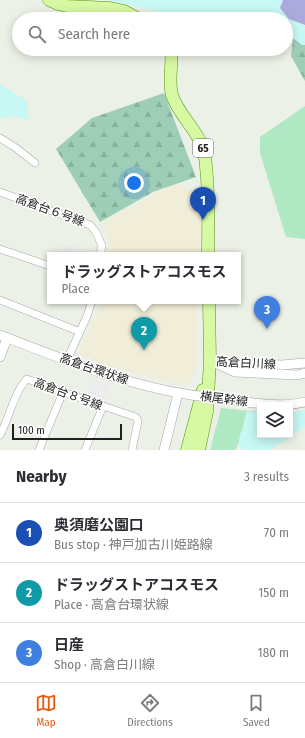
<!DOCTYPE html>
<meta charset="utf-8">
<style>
:root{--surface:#fff;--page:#f2f2f3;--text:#2b2b33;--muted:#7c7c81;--line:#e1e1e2;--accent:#ea580c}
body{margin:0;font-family:"Fira Sans Condensed","Noto Sans JP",sans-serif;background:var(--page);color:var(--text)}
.controls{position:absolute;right:12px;bottom:12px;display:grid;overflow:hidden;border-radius:0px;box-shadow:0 2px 10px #0003}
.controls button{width:36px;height:36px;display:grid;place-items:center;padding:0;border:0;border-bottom:1px solid var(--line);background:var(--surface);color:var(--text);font:20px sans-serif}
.scale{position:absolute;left:12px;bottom:10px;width:110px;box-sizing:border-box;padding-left:4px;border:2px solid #202020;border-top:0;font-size:11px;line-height:14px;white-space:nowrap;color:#202020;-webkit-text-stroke:3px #fff;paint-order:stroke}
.you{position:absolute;left:134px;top:183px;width:14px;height:14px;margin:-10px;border:3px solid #fff;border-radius:50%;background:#1a73e8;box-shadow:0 0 0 6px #1a73e833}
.badge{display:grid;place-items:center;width:26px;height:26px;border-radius:50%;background:var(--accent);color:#fff;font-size:13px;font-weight:700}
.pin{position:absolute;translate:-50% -33px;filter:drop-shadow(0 1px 2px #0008)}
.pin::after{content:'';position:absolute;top:21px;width:14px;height:12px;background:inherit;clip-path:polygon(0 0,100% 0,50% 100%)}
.popup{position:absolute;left:47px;top:252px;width:194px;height:52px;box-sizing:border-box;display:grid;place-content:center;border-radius:0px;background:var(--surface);filter:drop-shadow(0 1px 3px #0005);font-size:13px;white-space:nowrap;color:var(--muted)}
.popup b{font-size:15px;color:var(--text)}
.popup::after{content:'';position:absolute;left:50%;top:100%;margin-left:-8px;border:8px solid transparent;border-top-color:var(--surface)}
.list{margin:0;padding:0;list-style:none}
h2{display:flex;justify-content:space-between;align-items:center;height:52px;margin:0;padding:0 16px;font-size:17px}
h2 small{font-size:13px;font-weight:400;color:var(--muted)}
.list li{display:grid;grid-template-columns:26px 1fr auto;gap:12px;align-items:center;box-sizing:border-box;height:60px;padding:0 16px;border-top:1px solid var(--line)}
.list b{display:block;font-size:15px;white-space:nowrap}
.list p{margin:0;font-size:13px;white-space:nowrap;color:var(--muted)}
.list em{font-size:13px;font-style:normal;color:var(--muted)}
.icon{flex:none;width:22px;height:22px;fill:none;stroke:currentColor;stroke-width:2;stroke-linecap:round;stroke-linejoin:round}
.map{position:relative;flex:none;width:305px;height:450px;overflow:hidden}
.search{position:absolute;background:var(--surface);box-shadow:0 2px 10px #0003;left:12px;right:12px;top:12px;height:44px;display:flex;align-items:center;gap:10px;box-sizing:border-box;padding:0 14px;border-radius:22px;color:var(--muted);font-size:15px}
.sheet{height:232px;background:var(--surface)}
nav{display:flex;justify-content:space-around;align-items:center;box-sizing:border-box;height:56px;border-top:1px solid var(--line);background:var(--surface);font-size:11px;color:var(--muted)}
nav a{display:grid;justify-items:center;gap:2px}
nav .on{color:var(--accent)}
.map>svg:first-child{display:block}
.commercial{fill:#f0edd8}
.grass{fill:#b0e8c3}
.forest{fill:url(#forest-firs)}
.park{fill:#c7f8f3}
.parking{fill:#ececec}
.water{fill:#acaadc}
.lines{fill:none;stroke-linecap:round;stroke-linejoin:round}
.minor-casing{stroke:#a7a7a7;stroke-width:8}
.tertiary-casing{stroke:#a7a7a7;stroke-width:10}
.primary-casing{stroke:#4f9706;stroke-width:13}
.minor{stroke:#fff;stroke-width:7}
.tertiary{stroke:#fff;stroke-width:9}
.primary{stroke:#d7f9a4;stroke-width:12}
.tertiary-bridge-casing{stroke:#a7a7a7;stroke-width:10;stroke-linecap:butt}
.tertiary-bridge{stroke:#fff;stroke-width:9}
.labels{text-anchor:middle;stroke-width:3;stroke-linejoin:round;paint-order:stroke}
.shield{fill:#fff;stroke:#636363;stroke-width:1}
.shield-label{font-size:11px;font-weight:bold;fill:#202020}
.street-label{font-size:12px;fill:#202020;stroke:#fff}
</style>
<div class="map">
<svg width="305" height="450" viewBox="0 0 305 450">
<defs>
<pattern id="forest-firs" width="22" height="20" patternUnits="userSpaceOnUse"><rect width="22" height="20" fill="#9eceb8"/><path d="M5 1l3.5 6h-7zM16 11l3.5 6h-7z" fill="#88b19e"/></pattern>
</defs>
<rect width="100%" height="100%" fill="#ecf1e7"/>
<g class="commercial">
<polygon points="175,182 202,197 200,255 108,255 110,242 105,229 101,224"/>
<polygon points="102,301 198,301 195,370 190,385 158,379 118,369 80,355 79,351 97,315"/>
</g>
<g class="grass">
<polygon points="305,106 305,239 286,237 260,153 260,137"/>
<polygon points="221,408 260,412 260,415 241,432 238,445 235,450 210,450"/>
</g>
<g class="forest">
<polygon points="294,30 305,30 305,81 291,56"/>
<polygon points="164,93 196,177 153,192 100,222 56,149 92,118"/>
</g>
<g class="park">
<polygon points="107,0 305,0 305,45 302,45 286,33 286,19 174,19 156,11"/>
<polygon points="0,84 27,101 29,120 12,116 0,118"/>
<polygon points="305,410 305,427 270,450 243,450 238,445 247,411 260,413 260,435 290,435 290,413"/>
</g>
<g class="parking">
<polygon points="60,242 94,255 55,255"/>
<polygon points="93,379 110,385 104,402 87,396"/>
</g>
<polygon class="water" points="283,0 305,0 305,25 289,19 280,8"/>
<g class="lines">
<defs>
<g id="minor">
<polyline points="0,138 16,148 35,163"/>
<polyline points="0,192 90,225 96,232 102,246 100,255"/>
<polyline points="0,249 50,266"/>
<polyline points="0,300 80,332"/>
<polyline points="67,360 87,316 92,301"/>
<path d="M0,435C9,419 14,392 27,379L103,406L136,417L138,421L132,450"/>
<polyline points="39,450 63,392"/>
<polyline points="85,450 103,406"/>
</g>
<g id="tertiary">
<path d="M0,335C62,359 125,385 191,395"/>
<polyline points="0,357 7,338"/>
<polyline points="210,361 235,372 297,375 305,373"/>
<polyline points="217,362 282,365 305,363"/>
<path d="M239,401C260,404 284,407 305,402"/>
<polyline points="164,450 178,393"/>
</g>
<g id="primary">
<polyline points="49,0 58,4 67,6 110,8 124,11 139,19"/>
<path d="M171,49C173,64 168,80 172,95C178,114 196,128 203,148C206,157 206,169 207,178C209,204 208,229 208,255"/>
<polyline points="187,450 203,390"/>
<polyline points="199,450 207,412 210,361 209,301"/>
</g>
</defs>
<use href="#minor" class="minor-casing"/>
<use href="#tertiary" class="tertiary-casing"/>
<use href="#primary" class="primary-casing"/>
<use href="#minor" class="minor"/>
<use href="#tertiary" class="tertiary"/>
<use href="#primary" class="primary"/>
<defs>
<polyline id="tertiary-bridge" points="191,395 239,401"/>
</defs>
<use href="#tertiary-bridge" class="tertiary-bridge-casing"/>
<use href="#tertiary-bridge" class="tertiary-bridge"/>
</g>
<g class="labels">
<rect class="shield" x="193" y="139" width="20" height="18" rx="3"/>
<g class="shield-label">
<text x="203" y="152">65</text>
</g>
<g class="street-label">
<text transform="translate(50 210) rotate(20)" y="4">高倉台６号線</text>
<text transform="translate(246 363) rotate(3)" y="4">高倉白川線</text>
<text transform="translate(94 369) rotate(19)" y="4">高倉台環状線</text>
<text transform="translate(68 394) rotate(20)" y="4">高倉台８号線</text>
<text transform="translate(224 399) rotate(7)" y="4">横尾幹線</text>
</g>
</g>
</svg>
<div class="controls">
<button><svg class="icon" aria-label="layers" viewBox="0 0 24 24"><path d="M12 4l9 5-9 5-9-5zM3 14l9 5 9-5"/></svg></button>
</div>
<div class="scale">100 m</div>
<div class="you"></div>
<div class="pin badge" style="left:203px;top:220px;background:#1a4fb4">1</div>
<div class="pin badge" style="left:144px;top:350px;background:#0f9aa8">2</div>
<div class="popup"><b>ドラッグストアコスモス</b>Place</div>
<div class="pin badge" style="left:267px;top:329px;background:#3f7fe0">3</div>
<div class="search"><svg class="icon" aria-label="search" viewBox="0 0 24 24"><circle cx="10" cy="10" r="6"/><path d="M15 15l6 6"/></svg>Search here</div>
</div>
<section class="sheet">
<h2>Nearby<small>3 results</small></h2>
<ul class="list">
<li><span class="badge" style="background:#1a4fb4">1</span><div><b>奥須磨公園口</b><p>Bus stop · 神戸加古川姫路線</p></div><em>70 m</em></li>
<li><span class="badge" style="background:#0f9aa8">2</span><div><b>ドラッグストアコスモス</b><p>Place · 高倉台環状線</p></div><em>150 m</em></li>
<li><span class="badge" style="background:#3f7fe0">3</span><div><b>日産</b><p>Shop · 高倉白川線</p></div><em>180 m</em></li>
</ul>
</section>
<nav>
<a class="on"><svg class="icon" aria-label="map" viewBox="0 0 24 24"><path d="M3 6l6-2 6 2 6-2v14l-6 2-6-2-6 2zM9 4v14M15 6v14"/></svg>Map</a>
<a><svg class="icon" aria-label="directions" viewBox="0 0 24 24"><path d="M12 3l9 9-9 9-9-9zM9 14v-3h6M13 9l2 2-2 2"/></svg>Directions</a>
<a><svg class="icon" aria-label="saved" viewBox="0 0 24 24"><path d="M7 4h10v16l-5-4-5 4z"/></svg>Saved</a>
</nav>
